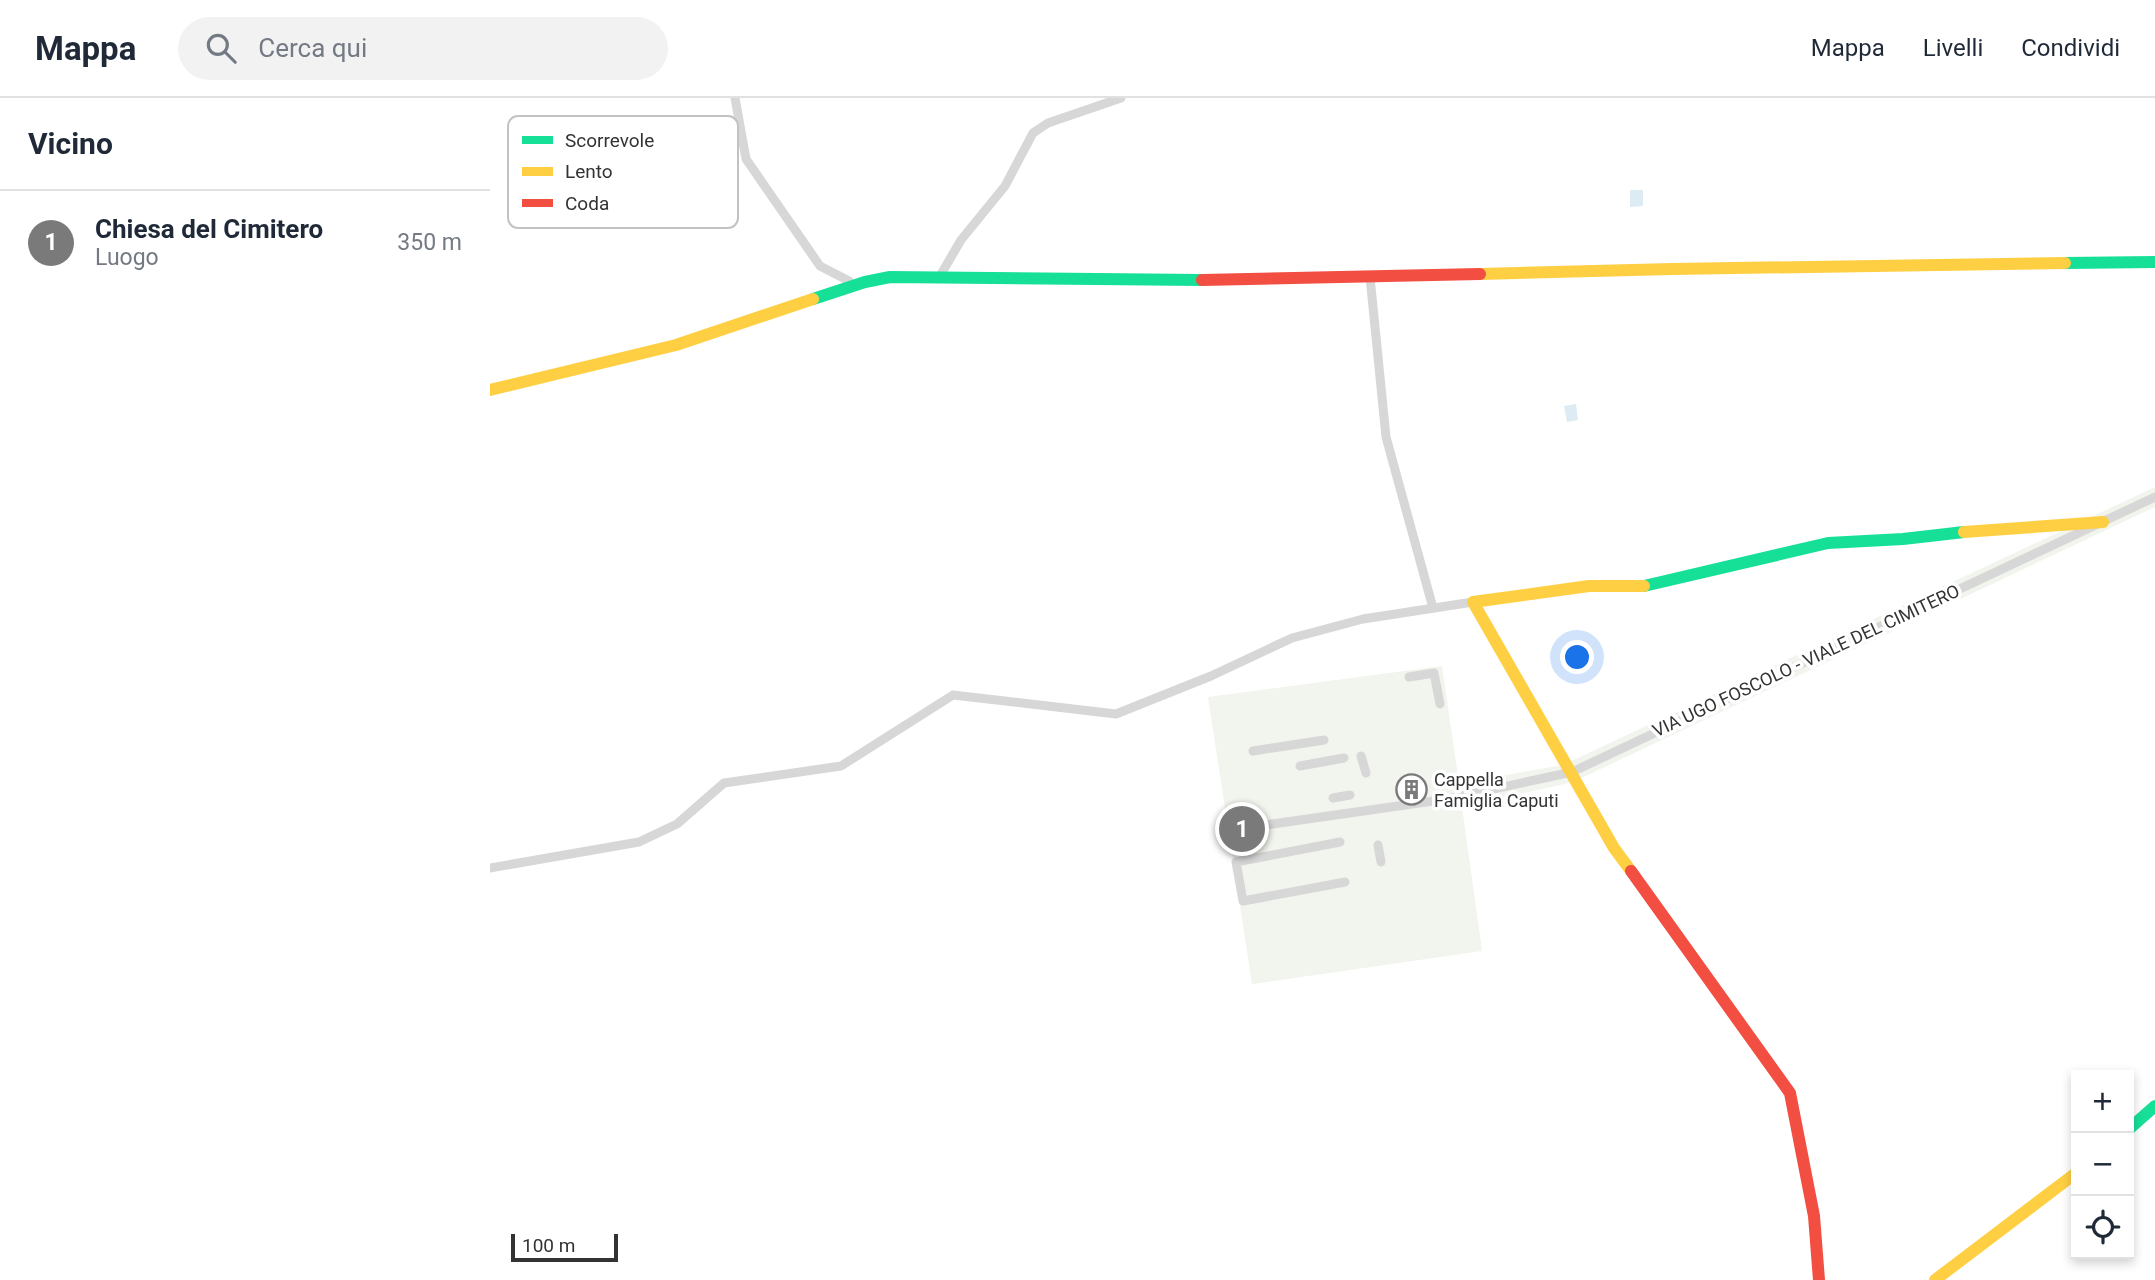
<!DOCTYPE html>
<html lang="it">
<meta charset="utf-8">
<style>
:root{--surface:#fff;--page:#f2f2f3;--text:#1f2937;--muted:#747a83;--line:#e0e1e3;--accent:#7a7a7a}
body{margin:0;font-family:Roboto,sans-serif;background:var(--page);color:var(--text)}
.controls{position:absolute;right:21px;bottom:21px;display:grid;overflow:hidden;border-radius:0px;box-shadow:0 4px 10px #0003}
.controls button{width:63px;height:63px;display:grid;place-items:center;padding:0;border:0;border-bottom:2px solid var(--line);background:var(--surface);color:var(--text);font:35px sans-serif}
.scale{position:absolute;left:21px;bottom:18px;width:107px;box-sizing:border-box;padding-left:7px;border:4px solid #333;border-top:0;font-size:19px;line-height:24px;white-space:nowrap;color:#333;-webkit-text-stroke:5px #fff;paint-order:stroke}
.you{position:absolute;left:1088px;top:560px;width:24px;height:24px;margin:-18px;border:5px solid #fff;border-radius:50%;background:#1a73e8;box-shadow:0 0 0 10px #1a73e833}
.badge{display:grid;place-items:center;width:46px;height:46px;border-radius:50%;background:var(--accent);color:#fff;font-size:23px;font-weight:700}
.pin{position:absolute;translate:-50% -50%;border:4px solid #fff;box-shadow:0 2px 7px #0006}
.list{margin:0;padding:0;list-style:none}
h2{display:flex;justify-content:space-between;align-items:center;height:91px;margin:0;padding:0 28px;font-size:30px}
h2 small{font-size:23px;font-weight:400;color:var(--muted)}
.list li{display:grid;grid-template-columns:46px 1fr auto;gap:21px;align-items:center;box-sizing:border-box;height:105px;padding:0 28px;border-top:2px solid var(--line)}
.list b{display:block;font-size:26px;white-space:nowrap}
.list p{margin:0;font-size:23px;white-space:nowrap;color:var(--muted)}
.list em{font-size:23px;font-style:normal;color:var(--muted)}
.icon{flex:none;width:38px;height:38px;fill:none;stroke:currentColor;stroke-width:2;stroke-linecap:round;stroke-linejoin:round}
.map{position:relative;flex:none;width:1665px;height:1182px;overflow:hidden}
header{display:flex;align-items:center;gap:42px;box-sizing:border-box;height:98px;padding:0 35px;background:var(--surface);border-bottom:2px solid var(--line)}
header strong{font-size:33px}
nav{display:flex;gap:38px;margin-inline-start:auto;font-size:24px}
.search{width:490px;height:63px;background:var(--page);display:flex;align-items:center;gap:18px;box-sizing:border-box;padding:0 24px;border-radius:38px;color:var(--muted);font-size:26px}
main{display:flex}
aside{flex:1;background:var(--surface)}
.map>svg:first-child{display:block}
.green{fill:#f1f5ed}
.water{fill:#ddebf3}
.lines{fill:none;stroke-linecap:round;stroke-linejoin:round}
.street{stroke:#d7d7d7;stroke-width:9}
.fast{stroke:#16e098;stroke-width:12}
.slow{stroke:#ffcf43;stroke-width:12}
.jam{stroke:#f24e42;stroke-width:12}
.labels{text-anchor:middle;stroke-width:7;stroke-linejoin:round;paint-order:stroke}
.street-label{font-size:18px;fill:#333;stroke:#fff}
.poi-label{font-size:18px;fill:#333;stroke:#fff;text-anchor:start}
.key{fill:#fff;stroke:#c2c2c2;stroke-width:2}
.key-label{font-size:19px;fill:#333}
</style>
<header>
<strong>Mappa</strong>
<div class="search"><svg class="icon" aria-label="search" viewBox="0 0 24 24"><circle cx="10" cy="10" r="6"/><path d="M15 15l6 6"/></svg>Cerca qui</div>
<nav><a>Mappa</a><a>Livelli</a><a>Condividi</a></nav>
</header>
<main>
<aside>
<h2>Vicino<small></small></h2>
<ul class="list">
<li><span class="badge">1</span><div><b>Chiesa del Cimitero</b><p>Luogo</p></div><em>350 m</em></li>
</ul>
</aside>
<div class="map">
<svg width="1665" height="1182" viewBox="0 0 1665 1182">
<rect width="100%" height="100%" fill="#fff"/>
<polygon class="green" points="1665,389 1665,409 1083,684 972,709 992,853 762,886 718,599 952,568 969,685 1073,667"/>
<g class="water">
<polygon points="1140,92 1153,92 1153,108 1140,109"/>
<polygon points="1086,306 1088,322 1077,324 1074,308"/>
</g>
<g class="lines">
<g class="street">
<polyline points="245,0 256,61 330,168 359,183 362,189"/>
<polyline points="450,178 471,142 515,88 543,35 558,25 631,0"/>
<polyline points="880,179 896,339 943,510"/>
<polyline points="919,579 944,575 950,606"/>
<polyline points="763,653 834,642"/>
<polyline points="871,658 876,675"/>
<polyline points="810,668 854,660"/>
<polyline points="843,700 860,697"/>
<polyline points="953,702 1082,674 1665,399"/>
<polyline points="769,728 943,703"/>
<polyline points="850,744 746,764 753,803 855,784"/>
<polyline points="888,747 891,764"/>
<polyline points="0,770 149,744 187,726 234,685 351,668 463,597 626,616 721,578 802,540 873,521 983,504"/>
</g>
<g class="fast">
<polyline points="1575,165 1665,164"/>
<polyline points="323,201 375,184 400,179 712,182"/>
<polyline points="1154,488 1338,445 1413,441 1474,434"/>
<polyline points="1639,1031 1665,1008"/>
</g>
<g class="slow">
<polyline points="990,176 1182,171 1575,165"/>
<polyline points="0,292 186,247 323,201"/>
<polyline points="1474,434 1613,424"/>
<polyline points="1141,773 1124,750 983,504 1099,488 1154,488"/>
<polyline points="1445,1182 1586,1075"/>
</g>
<g class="jam">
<polyline points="712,182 990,176"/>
<polyline points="1141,773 1300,995 1324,1118 1329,1182"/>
</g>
</g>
<defs>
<symbol id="building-ring" viewBox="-11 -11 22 22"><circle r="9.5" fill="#fff" stroke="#7a7a7a" stroke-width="1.5"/><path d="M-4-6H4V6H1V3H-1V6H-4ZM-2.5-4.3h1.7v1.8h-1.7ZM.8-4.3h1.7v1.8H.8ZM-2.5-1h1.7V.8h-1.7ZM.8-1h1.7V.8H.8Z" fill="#7a7a7a"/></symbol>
</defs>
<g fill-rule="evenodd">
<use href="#building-ring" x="904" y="674" width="35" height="35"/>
</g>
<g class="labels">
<g class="street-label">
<text transform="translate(1316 563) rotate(-25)" y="6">VIA UGO FOSCOLO - VIALE DEL CIMITERO</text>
</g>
<g class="poi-label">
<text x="944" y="688">Cappella<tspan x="944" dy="21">Famiglia Caputi</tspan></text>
</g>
</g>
<rect x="18" y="18" width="230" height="112" rx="10" class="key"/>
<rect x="32" y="38" width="31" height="8" fill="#16e098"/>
<rect x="32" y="69" width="31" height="9" fill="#ffcf43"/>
<rect x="32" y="101" width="31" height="8" fill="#f24e42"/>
<g class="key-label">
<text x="75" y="49">Scorrevole</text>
<text x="75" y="80">Lento</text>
<text x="75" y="112">Coda</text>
</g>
</svg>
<div class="controls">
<button>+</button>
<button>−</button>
<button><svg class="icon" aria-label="locate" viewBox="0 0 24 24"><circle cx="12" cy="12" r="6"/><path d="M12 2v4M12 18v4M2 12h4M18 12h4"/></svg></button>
</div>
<div class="scale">100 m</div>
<div class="you"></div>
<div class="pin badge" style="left:752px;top:731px">1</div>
</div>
</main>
